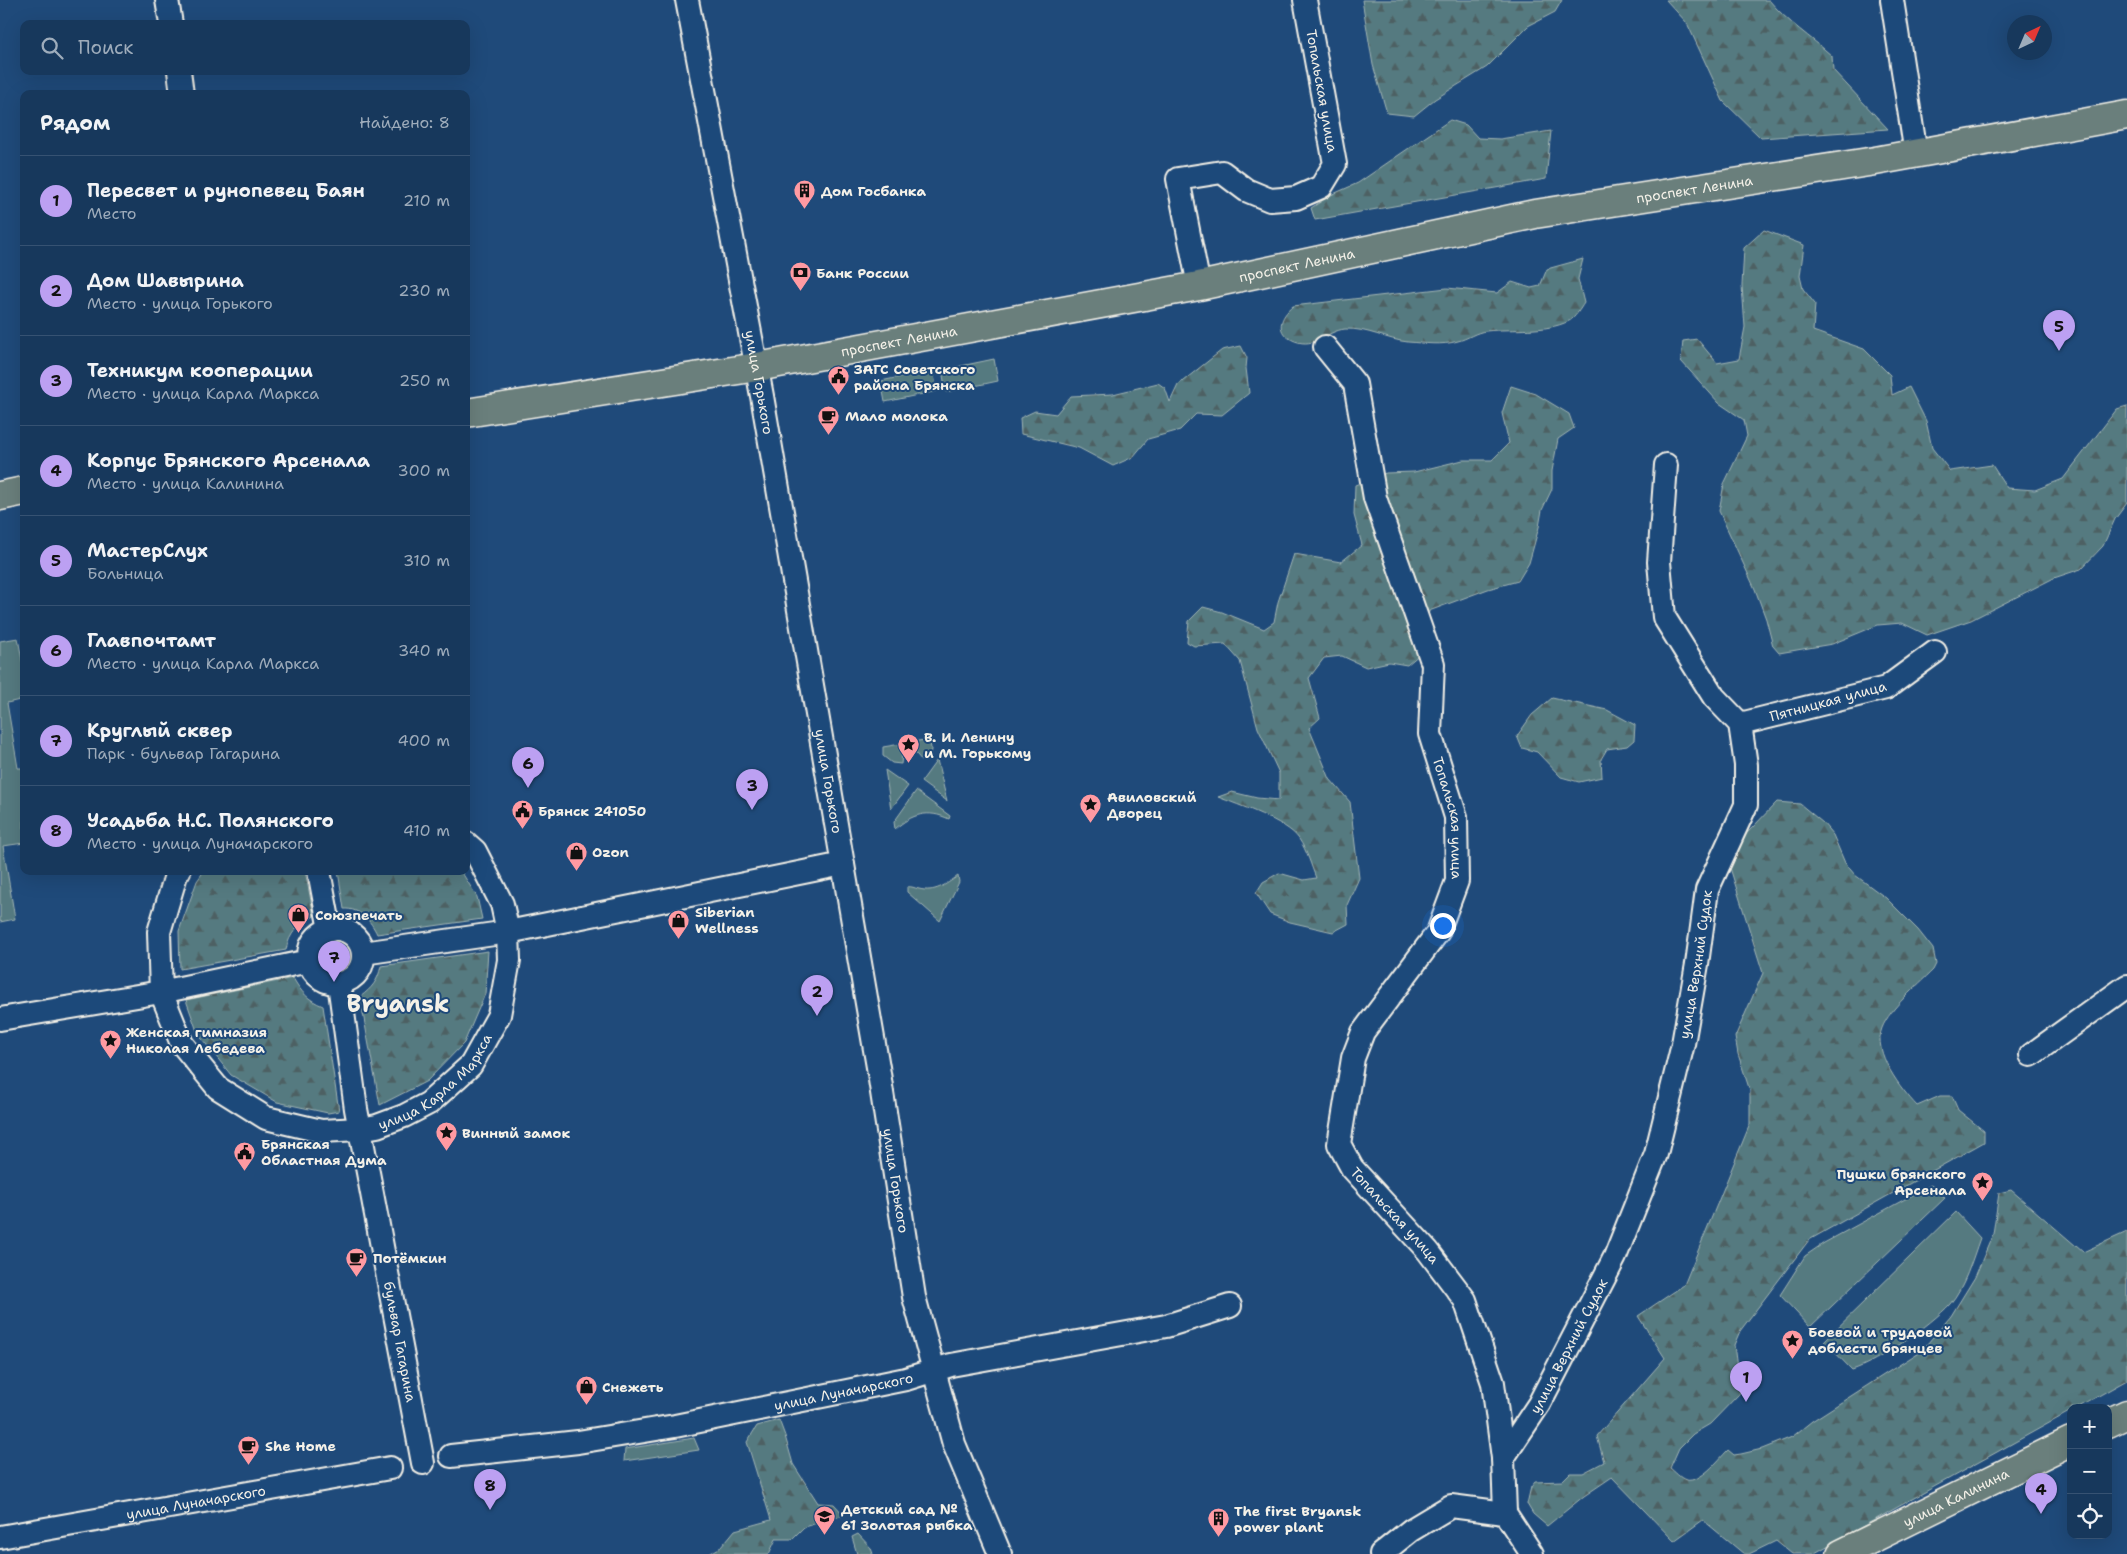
<!DOCTYPE html>
<html lang="ru">
<meta charset="utf-8">
<style>
:root{--surface:#17385c;--page:#203f62;--text:#f1f3f6;--muted:#9eacbb;--line:#365272;--accent:#bca0f2}
body{margin:0;font-family:"Shantell Sans",sans-serif;background:var(--page);color:var(--text)}
.controls{position:absolute;right:15px;bottom:15px;display:grid;overflow:hidden;border-radius:10px;box-shadow:0 5px 20px #0002}
.controls button{width:45px;height:45px;display:grid;place-items:center;padding:0;border:0;border-bottom:1px solid var(--line);background:var(--surface);color:var(--text);font:25px sans-serif}
.compass{position:absolute;left:2007px;top:15px;width:45px;height:45px;border-radius:50%;background:var(--surface);box-shadow:0 5px 20px #0002;rotate:44deg}
.you{position:absolute;left:1442px;top:925px;width:18px;height:18px;margin:-12px;border:4px solid #fff;border-radius:50%;background:#1a73e8;box-shadow:0 0 0 8px #1a73e833}
.badge{display:grid;place-items:center;width:32px;height:32px;border-radius:50%;background:var(--accent);color:#111;font-size:16px;font-weight:700}
.pin{position:absolute;translate:-50% -41px;filter:drop-shadow(0 1px 2px #0008)}
.pin::after{content:'';position:absolute;top:26px;width:18px;height:15px;background:inherit;clip-path:polygon(0 0,100% 0,50% 100%)}
.list{margin:0;padding:0;list-style:none}
h2{display:flex;justify-content:space-between;align-items:center;height:65px;margin:0;padding:0 20px;font-size:21px}
h2 small{font-size:16px;font-weight:400;color:var(--muted)}
.list li{display:grid;grid-template-columns:32px 1fr auto;gap:15px;align-items:center;box-sizing:border-box;height:90px;padding:0 20px;border-top:1px solid var(--line)}
.list b{display:block;font-size:19px;white-space:nowrap}
.list p{margin:0;font-size:16px;white-space:nowrap;color:var(--muted)}
.list em{font-size:16px;font-style:normal;color:var(--muted)}
.icon{flex:none;width:28px;height:28px;fill:none;stroke:currentColor;stroke-width:2;stroke-linecap:round;stroke-linejoin:round}
.map{position:relative;flex:none;width:2127px;height:1554px;overflow:hidden}
.search{position:absolute;background:var(--surface);box-shadow:0 5px 20px #0002;left:20px;top:20px;width:450px;height:55px;display:flex;align-items:center;gap:12px;box-sizing:border-box;padding:0 18px;border-radius:10px;color:var(--muted);font-size:19px}
.panel{position:absolute;background:var(--surface);box-shadow:0 5px 20px #0002;left:20px;top:90px;width:450px;height:785px;border-radius:10px}
.map>svg:first-child{display:block}
.green{fill:#547a80;stroke:#a4b6b4}
.forest{fill:url(#forest-firs);stroke:#a4b6b4}
.water{fill:url(#water-waves);stroke:#92abc2}
.lines{fill:none;stroke-linecap:round;stroke-linejoin:round}
.shore{stroke:#b2c3ce;stroke-width:1}
.minor-casing{stroke:#f4f1e8;stroke-width:26}
.major-casing{stroke:#f4f1e8;stroke-width:31}
.minor{stroke:#1f4a7a;stroke-width:22}
.major{stroke:#6a7f7c;stroke-width:28}
.labels{text-anchor:middle;stroke-width:4;stroke-linejoin:round;paint-order:stroke}
.street-label{font-size:14px;fill:#f4f1e8;stroke:#1f4a7a}
.poi-label{font-size:14px;font-weight:bold;fill:#f4f1e8;stroke:#1f4a7a;text-anchor:start}
.town-label{font-size:24px;font-weight:bold;fill:#f4f1e8;stroke:#1f4a7a}
</style>
<div class="map">
<svg width="2127" height="1554" viewBox="0 0 2127 1554">
<defs>
<pattern id="forest-firs" width="22" height="20" patternUnits="userSpaceOnUse" patternTransform="scale(1.25)"><rect width="22" height="20" fill="#547a80"/><path d="M5 1l3.5 6h-7zM16 11l3.5 6h-7z" fill="#4e6163"/></pattern>
<pattern id="water-waves" width="16" height="10" patternUnits="userSpaceOnUse" patternTransform="scale(1.25)"><rect width="16" height="10" fill="#507da8"/><path d="M0 5q4-4 8 0t8 0" fill="none" stroke="#4d657c"/></pattern>
</defs>
<rect width="100%" height="100%" fill="#1f4a7a"/>
<filter id="ink" filterUnits="userSpaceOnUse"><feTurbulence type="fractalNoise" baseFrequency=".02" numOctaves="2"/><feDisplacementMap in="SourceGraphic" scale="10" xChannelSelector="R" yChannelSelector="G"/><feConvolveMatrix kernelMatrix="1 2 1 2 8 2 1 2 1" color-interpolation-filters="sRGB"/></filter>
<g filter="url(#ink)">
<g class="green">
<polygon points="994,359 998,381 946,392 942,370"/>
<polygon points="933,370 937,391 885,402 881,381"/>
<polygon points="18,638 24,671 24,699 7,703 18,768 24,768 24,843 3,846 15,919 0,922 0,641"/>
<polygon points="930,739 931,750 928,760 922,761 913,750 902,755 901,764 892,763 883,756 883,747"/>
<polygon points="937,760 947,801 921,782"/>
<polygon points="885,770 908,786 891,809"/>
<path d="M916,791L950,816L949,819C928,809 912,814 895,829L894,822Z"/>
<path d="M958,876L959,882L940,921L907,892V887C912,886 914,888 919,889C935,893 945,885 958,876Z"/>
<polygon points="1931,1185 1945,1198 1810,1327 1780,1295 1805,1256 1824,1243"/>
<path d="M1956,1212L1980,1238C1972,1260 1965,1286 1950,1304C1931,1325 1878,1362 1852,1370L1824,1341Z"/>
<polygon points="694,1438 699,1450 624,1461 625,1449"/>
</g>
<g class="forest">
<polygon points="1362,0 1562,0 1555,12 1528,26 1487,67 1435,99 1414,116 1387,113 1373,65"/>
<path d="M1666,0H1769C1787,22 1811,37 1832,56L1833,70L1888,129L1761,138L1723,101L1687,23Z"/>
<polygon points="1450,120 1466,125 1478,138 1500,139 1551,131 1546,179 1315,220 1311,208 1331,195 1358,183"/>
<polygon points="1764,230 1804,245 1800,276 1803,289 1815,304 1813,331 1864,349 1890,375 1892,395 1909,387 1926,421 1932,448 1950,471 1992,465 2007,488 2035,490 2063,479 2117,409 2127,406 2127,503 2115,519 2103,546 2081,569 2054,578 1971,620 1927,635 1902,623 1878,625 1832,644 1779,653 1773,646 1766,619 1755,589 1719,511 1724,484 1747,436 1744,420 1719,403 1681,361 1683,341 1697,339 1717,363 1739,359 1745,327 1742,286 1744,248"/>
<path d="M1583,259L1578,279L1584,303C1580,309 1575,318 1569,321C1545,333 1513,328 1486,331C1476,332 1467,339 1458,341C1442,346 1424,343 1408,342C1387,340 1367,328 1345,329C1326,331 1315,349 1295,341C1274,333 1280,317 1293,306L1447,288L1497,293L1512,282L1531,288L1540,286L1547,269Z"/>
<polygon points="1241,346 1247,358 1246,368 1249,393 1222,415 1196,414 1180,430 1148,439 1133,457 1113,466 1079,448 1021,434 1020,418 1035,411 1056,414 1071,396 1113,394 1158,383 1165,388 1170,402 1178,385 1222,350"/>
<path d="M1511,386L1536,394L1569,414L1574,428L1558,439L1552,471V489L1542,510L1539,527L1529,563L1518,581L1488,589L1429,611L1420,654L1407,665L1389,662L1366,667L1342,656L1324,658L1309,678L1320,718L1309,728L1330,779L1350,802L1359,878L1347,905L1348,924L1333,932L1290,922L1270,914L1256,893L1263,882L1279,873L1304,880L1316,878C1311,865 1307,851 1299,839C1287,821 1238,805 1218,797L1232,792L1257,798L1279,800V773L1258,728L1240,661L1225,644L1194,646L1187,642L1189,621L1203,607L1222,612L1264,629L1274,622L1278,602L1294,554L1341,562L1362,545L1354,515L1355,485L1386,473L1414,472L1463,460H1492L1509,443L1502,413Z"/>
<polygon points="1552,698 1607,710 1635,725 1634,740 1627,746 1607,749 1601,759 1602,777 1579,782 1561,777 1537,752 1522,748 1517,736 1532,715"/>
<path d="M1777,802L1800,804L1823,823L1833,835L1845,863L1855,875L1886,898L1918,930L1933,949L1936,964L1933,970C1917,986 1890,1008 1882,1028C1872,1052 1901,1089 1917,1106L1940,1096H1952L1958,1110L1984,1131V1142L1809,1240L1740,1331L1734,1345L1737,1368L1743,1373L1744,1380L1739,1394L1710,1424L1693,1434L1679,1448L1670,1468C1675,1472 1680,1478 1686,1480C1701,1483 1718,1460 1728,1450L1734,1455L1741,1454L1762,1449L1792,1437L1812,1421L1921,1351L1951,1316L1975,1277L1993,1234L1999,1193L2011,1190L2083,1252L2127,1232V1380L2077,1408H2071V1411L1813,1554H1792L1776,1541L1749,1554H1744L1703,1520L1674,1541L1612,1477L1584,1496L1547,1526L1533,1514L1527,1504L1531,1487L1535,1482L1562,1481L1570,1473H1583L1604,1462L1597,1436L1665,1358L1638,1316L1684,1285L1750,1124V1091L1738,1054L1735,1037L1763,973L1726,855Z"/>
<path d="M204,871H305L314,916C299,924 289,933 286,950L180,969L179,931L197,881Z"/>
<path d="M338,871H461L477,897L482,919L377,934C371,921 360,908 344,909Z"/>
<path d="M488,951L485,994L464,1043L427,1081L380,1105L360,997C372,988 378,981 381,966Z"/>
<path d="M293,978C301,992 308,1000 323,1006L339,1111L328,1113L277,1102L231,1075L198,1034L186,1000Z"/>
<polygon points="779,1420 785,1436 793,1464 818,1503 834,1504 844,1515 804,1527 792,1539 776,1539 769,1554 709,1554 721,1547 735,1530 771,1520 747,1442 757,1426"/>
<polygon points="858,1534 871,1548 873,1554 857,1554 852,1537"/>
</g>
<circle class="water" cx="335" cy="956" r="15"/>
<g class="lines">
<circle class="shore" cx="335" cy="956" r="10"/>
<defs>
<g id="minor">
<polyline points="167,0 171,24"/>
<path id="s1" d="M687,0L762,396L878,1067L914,1297L954,1444L1000,1554"/>
<polyline points="1892,0 1916,154"/>
<polyline points="179,71 182,94"/>
<polyline points="1199,286 1178,179 1222,172 1246,190 1270,200 1296,198 1321,187 1335,164 1305,0"/>
<path id="s2" d="M1325,347L1355,384L1375,498L1433,664L1430,734L1456,817L1457,881L1438,932L1363,1032L1353,1058L1339,1144L1352,1168L1428,1251L1465,1300L1493,1383L1503,1458L1505,1513L1532,1554"/>
<polyline points="1740,724 1886,688 1935,652"/>
<path id="s3" d="M179,871L176,875L159,932L161,992L182,1044L218,1088L266,1118L321,1131L360,1129L377,1126L404,1116L429,1103L471,1065L499,1015L509,960L508,932L502,904L475,851L466,843"/>
<polyline points="319,871 330,930"/>
<circle cx="336" cy="956" r="27"/>
<polyline points="363,953 508,932 843,864"/>
<path id="s4" d="M339,983L356,1109L423,1463"/>
<polyline points="0,1019 161,992 309,961"/>
<polyline points="2031,1055 2127,986"/>
<path id="s5" d="M451,1456L578,1442L675,1426L906,1379L951,1365L1166,1326L1230,1306"/>
<path id="s6" d="M1503,1458L1539,1404L1615,1257L1656,1154L1683,1044L1697,964L1707,890L1746,805V765L1740,724L1714,697L1664,617L1659,562L1666,465"/>
<path id="s7" d="M0,1537L390,1468"/>
<polyline points="1381,1554 1411,1530 1451,1506 1505,1513"/>
</g>
<g id="major">
<path id="s8" d="M466,413L757,367L1199,286L1535,214L1875,161L2127,115"/>
<polyline points="0,496 24,491"/>
<polyline points="2108,1423 2127,1414"/>
<path id="s9" d="M1841,1554L2071,1441"/>
</g>
</defs>
<use href="#minor" class="minor-casing"/>
<use href="#major" class="major-casing"/>
<use href="#minor" class="minor"/>
<use href="#major" class="major"/>
</g>
</g>
<defs>
<symbol id="building-pin" viewBox="-11 -11 22 30"><path d="M0 17L-7.5 6A9.5 9.5 0 1 1 7.5 6Z" fill="#ff9aa2" stroke="#1f4a7a"/><path d="M-4-6H4V6H1V3H-1V6H-4ZM-2.5-4.3h1.7v1.8h-1.7ZM.8-4.3h1.7v1.8H.8ZM-2.5-1h1.7V.8h-1.7ZM.8-1h1.7V.8H.8Z" fill="#111"/></symbol>
<symbol id="bank-pin" viewBox="-11 -11 22 30"><path d="M0 17L-7.5 6A9.5 9.5 0 1 1 7.5 6Z" fill="#ff9aa2" stroke="#1f4a7a"/><path d="M-6-4H6V4H-6ZM0-2.3a2.3 2.3 0 1 0 0 4.6a2.3 2.3 0 1 0 0-4.6Z" fill="#111"/></symbol>
<symbol id="civic-pin" viewBox="-11 -11 22 30"><path d="M0 17L-7.5 6A9.5 9.5 0 1 1 7.5 6Z" fill="#ff9aa2" stroke="#1f4a7a"/><path d="M-.6-6.5H3V-4.5H.6V-3L4-1V1h2V6H-6V1h2V-1L-.6-3ZM-1.2 2.5V6h2.4V2.5Z" fill="#111"/></symbol>
<symbol id="cafe-pin" viewBox="-11 -11 22 30"><path d="M0 17L-7.5 6A9.5 9.5 0 1 1 7.5 6Z" fill="#ff9aa2" stroke="#1f4a7a"/><path d="M-5.5-4.5H6V0H3Q3 3.5 0 3.5H-2.5Q-5.5 3.5-5.5 0ZM3-3.2v2h1.7v-2ZM-6 4.5H4V6H-6Z" fill="#111"/></symbol>
<symbol id="sight-pin" viewBox="-11 -11 22 30"><path d="M0 17L-7.5 6A9.5 9.5 0 1 1 7.5 6Z" fill="#ff9aa2" stroke="#1f4a7a"/><path d="M0-6L1.8-2.2L6-1.7L2.9 1.2L3.7 5.4L0 3.3L-3.7 5.4L-2.9 1.2L-6-1.7L-1.8-2.2Z" fill="#111"/></symbol>
<symbol id="shop-pin" viewBox="-11 -11 22 30"><path d="M0 17L-7.5 6A9.5 9.5 0 1 1 7.5 6Z" fill="#ff9aa2" stroke="#1f4a7a"/><path d="M-5-2.5h2.3a2.7 3.5 0 0 1 5.4 0H5L5.5 6h-11ZM-1.5-2.5h3a1.5 2.3 0 0 0-3 0Z" fill="#111"/></symbol>
<symbol id="school-pin" viewBox="-11 -11 22 30"><path d="M0 17L-7.5 6A9.5 9.5 0 1 1 7.5 6Z" fill="#ff9aa2" stroke="#1f4a7a"/><path d="M0-5L7-2L0 1L-7-2ZM-4 1L0 2.5L4 1V4Q0 6-4 4Z" fill="#111"/></symbol>
</defs>
<g fill-rule="evenodd">
<use href="#building-pin" x="792" y="178" width="25" height="34"/>
<use href="#bank-pin" x="788" y="260" width="25" height="34"/>
<use href="#civic-pin" x="826" y="364" width="25" height="34"/>
<use href="#cafe-pin" x="816" y="404" width="25" height="34"/>
<use href="#sight-pin" x="896" y="732" width="25" height="34"/>
<use href="#sight-pin" x="1078" y="792" width="25" height="34"/>
<use href="#civic-pin" x="510" y="798" width="25" height="34"/>
<use href="#shop-pin" x="564" y="840" width="25" height="34"/>
<use href="#shop-pin" x="286" y="902" width="25" height="34"/>
<use href="#shop-pin" x="666" y="908" width="25" height="34"/>
<use href="#sight-pin" x="98" y="1028" width="25" height="34"/>
<use href="#sight-pin" x="434" y="1120" width="25" height="34"/>
<use href="#civic-pin" x="232" y="1140" width="25" height="34"/>
<use href="#sight-pin" x="1970" y="1170" width="25" height="34"/>
<use href="#cafe-pin" x="344" y="1246" width="25" height="34"/>
<use href="#sight-pin" x="1780" y="1328" width="25" height="34"/>
<use href="#shop-pin" x="574" y="1374" width="25" height="34"/>
<use href="#cafe-pin" x="236" y="1434" width="25" height="34"/>
<use href="#school-pin" x="812" y="1504" width="25" height="34"/>
<use href="#building-pin" x="1206" y="1506" width="25" height="34"/>
</g>
<g class="labels">
<g class="street-label">
<text transform="translate(1322 91) rotate(80)" y="5">Топальская улица</text>
<text dy="5" stroke="none"><textPath href="#s8" startOffset="1249">проспект Ленина</textPath></text>
<text dy="5" stroke="none"><textPath href="#s8" startOffset="844">проспект Ленина</textPath></text>
<text dy="5" stroke="none"><textPath href="#s8" startOffset="439">проспект Ленина</textPath></text>
<text dy="5" stroke="none"><textPath href="#s1" startOffset="389">улица Горького</textPath></text>
<text transform="translate(1828 701) rotate(-15)" y="5">Пятницкая улица</text>
<text dy="5" stroke="none"><textPath href="#s1" startOffset="794">улица Горького</textPath></text>
<text dy="5" stroke="none"><textPath href="#s2" startOffset="496">Топальская улица</textPath></text>
<text dy="5" stroke="none"><textPath href="#s6" startOffset="535">улица Верхний Судок</textPath></text>
<text dy="5" stroke="none"><textPath href="#s3" startOffset="482">улица Карла Маркса</textPath></text>
<text dy="5" stroke="none"><textPath href="#s1" startOffset="1199">улица Горького</textPath></text>
<text dy="5" stroke="none"><textPath href="#s2" startOffset="946">Топальская улица</textPath></text>
<text dy="5" stroke="none"><textPath href="#s4" startOffset="364">бульвар Гагарина</textPath></text>
<text dy="5" stroke="none"><textPath href="#s6" startOffset="130">улица Верхний Судок</textPath></text>
<text dy="5" stroke="none"><textPath href="#s5" startOffset="398">улица Луначарского</textPath></text>
<text dy="5" stroke="none"><textPath href="#s9" startOffset="128">улица Калинина</textPath></text>
<text dy="5" stroke="none"><textPath href="#s7" startOffset="199">улица Луначарского</textPath></text>
</g>
<g class="poi-label">
<text x="821" y="196">Дом Госбанка</text>
<text x="816" y="278">Банк России</text>
<text x="854" y="374">ЗАГС Советского<tspan x="854" dy="16">района Брянска</tspan></text>
<text x="845" y="421">Мало молока</text>
<text x="924" y="742">В. И. Ленину<tspan x="924" dy="16">и М. Горькому</tspan></text>
<text x="1107" y="802">Авиловский<tspan x="1107" dy="16">Дворец</tspan></text>
<text x="538" y="816">Брянск 241050</text>
<text x="592" y="857">Ozon</text>
<text x="695" y="917">Siberian<tspan x="695" dy="16">Wellness</tspan></text>
<text x="315" y="920">Союзпечать</text>
<text x="126" y="1037">Женская гимназия<tspan x="126" dy="16">Николая Лебедева</tspan></text>
<text x="462" y="1138">Винный замок</text>
<text x="261" y="1149">Брянская<tspan x="261" dy="16">Областная Дума</tspan></text>
<text x="1966" y="1179" text-anchor="end">Пушки брянского<tspan x="1966" dy="16">Арсенала</tspan></text>
<text x="373" y="1263">Потёмкин</text>
<text x="1808" y="1337">Боевой и трудовой<tspan x="1808" dy="16">доблести брянцев</tspan></text>
<text x="602" y="1392">Снежеть</text>
<text x="265" y="1451">She Home</text>
<text x="841" y="1514">Детский сад №<tspan x="841" dy="16">61 Золотая рыбка</tspan></text>
<text x="1234" y="1516">The first Bryansk<tspan x="1234" dy="16">power plant</tspan></text>
</g>
<g class="town-label">
<text x="398" y="1012">Bryansk</text>
</g>
</g>
</svg>
<div class="controls">
<button>+</button>
<button>−</button>
<button><svg class="icon" aria-label="locate" viewBox="0 0 24 24"><circle cx="12" cy="12" r="6"/><path d="M12 2v4M12 18v4M2 12h4M18 12h4"/></svg></button>
</div>
<svg class="compass" viewBox="-18 -18 36 36"><path d="M0-13l5 13h-10z" fill="#e53935"/><path d="M0 13l5-13h-10z" fill="#9eacbb"/></svg>
<div class="you"></div>
<div class="pin badge" style="left:1746px;top:1402px">1</div>
<div class="pin badge" style="left:817px;top:1016px">2</div>
<div class="pin badge" style="left:752px;top:810px">3</div>
<div class="pin badge" style="left:2041px;top:1514px">4</div>
<div class="pin badge" style="left:2059px;top:351px">5</div>
<div class="pin badge" style="left:528px;top:788px">6</div>
<div class="pin badge" style="left:334px;top:982px">7</div>
<div class="pin badge" style="left:490px;top:1510px">8</div>
<div class="search"><svg class="icon" aria-label="search" viewBox="0 0 24 24"><circle cx="10" cy="10" r="6"/><path d="M15 15l6 6"/></svg>Поиск</div>
<section class="panel">
<h2>Рядом<small>Найдено: 8</small></h2>
<ul class="list">
<li><span class="badge">1</span><div><b>Пересвет и рунопевец Баян</b><p>Место</p></div><em>210 m</em></li>
<li><span class="badge">2</span><div><b>Дом Шавырина</b><p>Место · улица Горького</p></div><em>230 m</em></li>
<li><span class="badge">3</span><div><b>Техникум кооперации</b><p>Место · улица Карла Маркса</p></div><em>250 m</em></li>
<li><span class="badge">4</span><div><b>Корпус Брянского Арсенала</b><p>Место · улица Калинина</p></div><em>300 m</em></li>
<li><span class="badge">5</span><div><b>МастерСлух</b><p>Больница</p></div><em>310 m</em></li>
<li><span class="badge">6</span><div><b>Главпочтамт</b><p>Место · улица Карла Маркса</p></div><em>340 m</em></li>
<li><span class="badge">7</span><div><b>Круглый сквер</b><p>Парк · бульвар Гагарина</p></div><em>400 m</em></li>
<li><span class="badge">8</span><div><b>Усадьба Н.С. Полянского</b><p>Место · улица Луначарского</p></div><em>410 m</em></li>
</ul>
</section>
</div>
